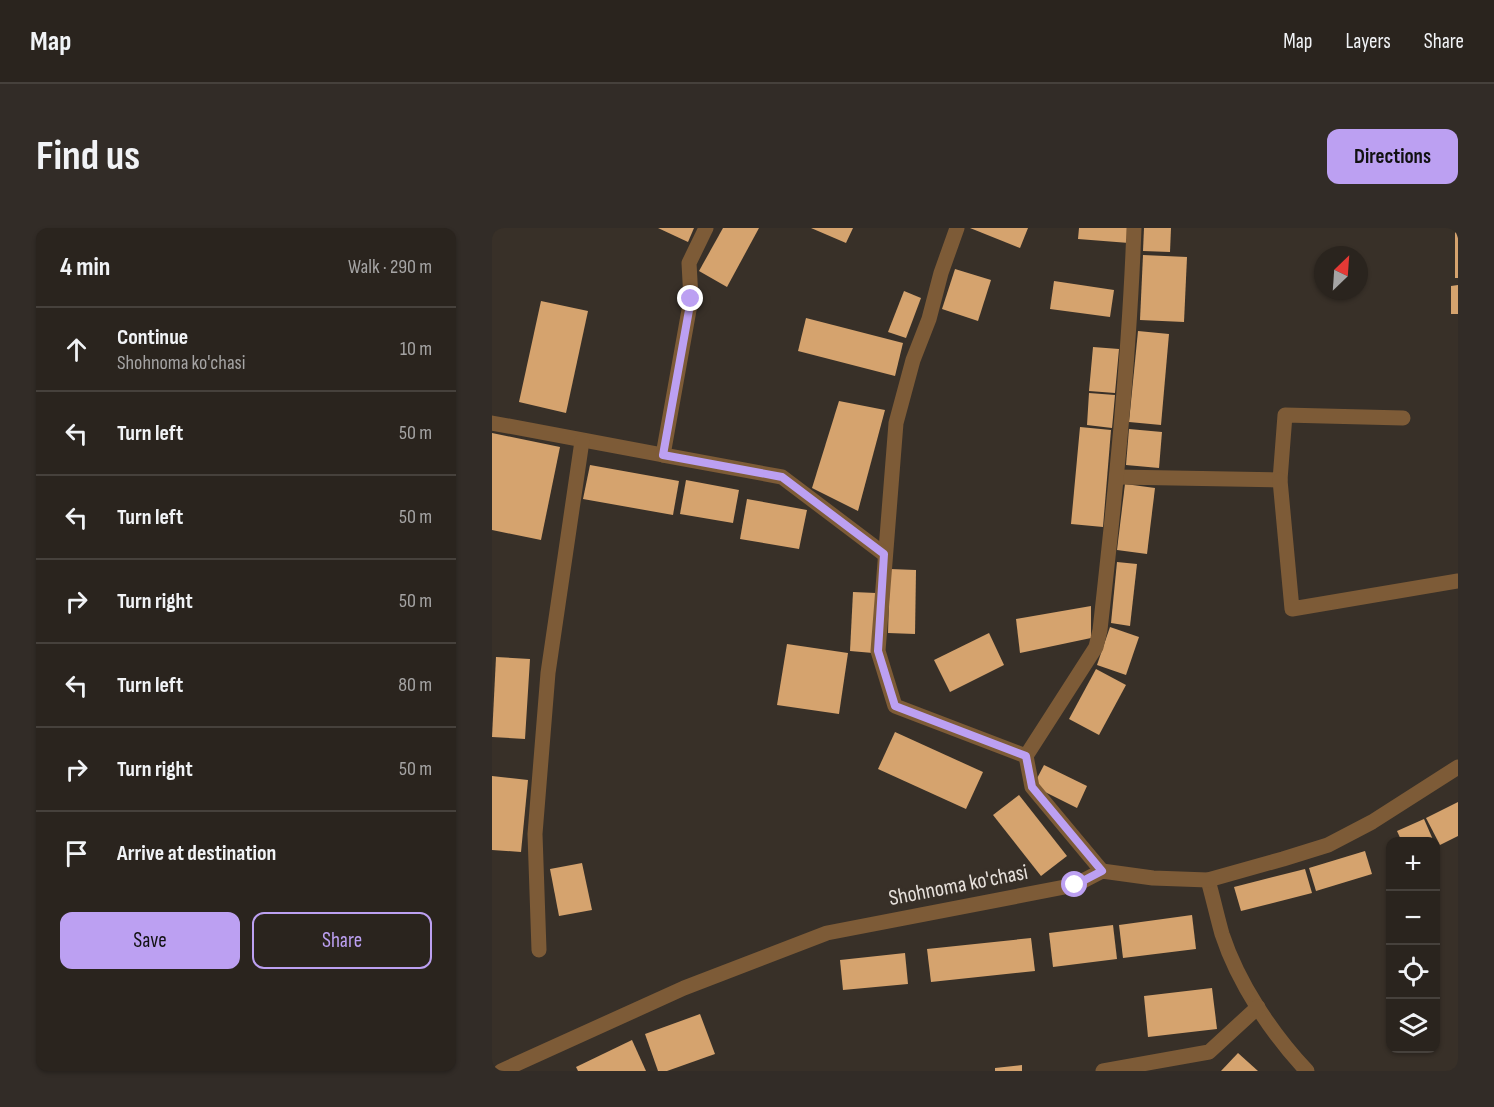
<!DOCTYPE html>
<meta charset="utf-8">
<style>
:root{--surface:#2a241e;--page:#322c27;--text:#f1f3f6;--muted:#a5a4a4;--line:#46413c;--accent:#bca0f2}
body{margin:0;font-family:"Sofia Sans Condensed",sans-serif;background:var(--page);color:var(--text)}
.controls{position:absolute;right:18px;bottom:18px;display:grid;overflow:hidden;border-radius:12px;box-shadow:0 2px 4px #0004}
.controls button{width:54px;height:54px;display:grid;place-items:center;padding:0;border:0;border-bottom:2px solid var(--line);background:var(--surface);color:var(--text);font:30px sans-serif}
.compass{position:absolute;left:822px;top:18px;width:54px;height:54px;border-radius:50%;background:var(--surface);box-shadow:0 2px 4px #0004;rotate:25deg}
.stop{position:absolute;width:18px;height:18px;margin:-14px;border:4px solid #bca0f2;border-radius:50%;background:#fff}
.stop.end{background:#bca0f2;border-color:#fff;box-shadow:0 2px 6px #0008}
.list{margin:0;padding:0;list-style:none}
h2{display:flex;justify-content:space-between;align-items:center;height:78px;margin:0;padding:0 24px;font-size:26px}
h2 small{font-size:20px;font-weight:400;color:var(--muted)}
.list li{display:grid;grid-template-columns:39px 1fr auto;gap:18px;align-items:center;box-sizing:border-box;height:84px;padding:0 24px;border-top:2px solid var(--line)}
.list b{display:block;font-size:22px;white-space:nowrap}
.list p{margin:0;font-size:20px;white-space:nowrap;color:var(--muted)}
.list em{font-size:20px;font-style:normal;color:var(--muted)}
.actions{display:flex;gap:12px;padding:18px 24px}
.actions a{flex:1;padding:14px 0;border:2px solid var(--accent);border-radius:12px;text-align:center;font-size:21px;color:var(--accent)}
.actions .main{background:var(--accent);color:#111}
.icon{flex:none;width:33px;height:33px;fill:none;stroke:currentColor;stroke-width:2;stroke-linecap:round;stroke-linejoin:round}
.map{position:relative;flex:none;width:966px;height:843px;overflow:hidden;border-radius:12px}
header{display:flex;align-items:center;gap:36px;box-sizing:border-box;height:84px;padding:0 30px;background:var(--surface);border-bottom:2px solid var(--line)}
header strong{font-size:28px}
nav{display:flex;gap:33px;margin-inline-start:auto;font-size:21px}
.intro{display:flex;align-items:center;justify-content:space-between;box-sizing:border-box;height:144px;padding:0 36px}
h1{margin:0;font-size:42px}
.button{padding:15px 27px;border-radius:12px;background:var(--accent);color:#111;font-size:21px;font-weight:700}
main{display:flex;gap:36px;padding:0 36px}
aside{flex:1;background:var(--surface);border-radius:12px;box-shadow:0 2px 4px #0004}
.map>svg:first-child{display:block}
.building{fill:#d5a36e}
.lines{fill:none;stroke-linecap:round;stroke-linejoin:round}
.street{stroke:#7d5b37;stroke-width:15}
.route{stroke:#bca0f2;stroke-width:8}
.labels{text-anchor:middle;stroke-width:6;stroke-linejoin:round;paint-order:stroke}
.street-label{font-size:22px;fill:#e7e1dc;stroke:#383028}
</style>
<header>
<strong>Map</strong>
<nav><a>Map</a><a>Layers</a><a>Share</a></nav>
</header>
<div class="intro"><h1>Find us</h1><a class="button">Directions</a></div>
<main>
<aside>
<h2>4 min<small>Walk · 290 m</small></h2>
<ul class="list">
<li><svg class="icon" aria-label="ahead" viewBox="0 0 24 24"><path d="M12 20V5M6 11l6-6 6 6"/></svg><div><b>Continue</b><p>Shohnoma ko'chasi</p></div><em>10 m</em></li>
<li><svg class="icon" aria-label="left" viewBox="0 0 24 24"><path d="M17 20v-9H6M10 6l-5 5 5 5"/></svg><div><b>Turn left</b></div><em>50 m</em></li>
<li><svg class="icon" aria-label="left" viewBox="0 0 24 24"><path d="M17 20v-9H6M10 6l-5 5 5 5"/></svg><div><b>Turn left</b></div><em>50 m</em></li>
<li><svg class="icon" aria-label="right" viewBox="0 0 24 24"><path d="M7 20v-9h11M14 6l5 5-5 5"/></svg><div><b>Turn right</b></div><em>50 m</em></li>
<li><svg class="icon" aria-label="left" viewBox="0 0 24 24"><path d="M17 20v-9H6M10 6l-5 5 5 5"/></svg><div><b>Turn left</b></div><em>80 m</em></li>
<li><svg class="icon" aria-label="right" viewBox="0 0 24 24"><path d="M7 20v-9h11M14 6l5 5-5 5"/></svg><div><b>Turn right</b></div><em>50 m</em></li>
<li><svg class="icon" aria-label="arrive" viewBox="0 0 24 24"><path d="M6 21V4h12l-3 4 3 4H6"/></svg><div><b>Arrive at destination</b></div></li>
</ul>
<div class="actions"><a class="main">Save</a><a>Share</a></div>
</aside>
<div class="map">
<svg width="966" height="843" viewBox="0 0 966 843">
<rect width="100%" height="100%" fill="#383028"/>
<g class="building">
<polygon points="166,0 202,0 196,14"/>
<polygon points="231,0 267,0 235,59 207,43"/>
<polygon points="319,0 361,0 354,15"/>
<polygon points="478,0 536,0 528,20"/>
<polygon points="587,0 638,0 637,15 586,11"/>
<polygon points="652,0 679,0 678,24 651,23"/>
<rect x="963" y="0" width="3" height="50"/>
<polygon points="651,27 695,29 692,94 648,92"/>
<polygon points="463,41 499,52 486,93 450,81"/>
<polygon points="562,53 622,62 618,89 558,81"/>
<polygon points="966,57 966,86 959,86 959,58"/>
<polygon points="412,63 429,70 414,110 396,104"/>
<polygon points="49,73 96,83 74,185 27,174"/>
<polygon points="314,90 411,115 403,148 306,123"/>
<polygon points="646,103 677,106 669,197 637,194"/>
<polygon points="601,119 627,121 623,165 597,163"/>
<polygon points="597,165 623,167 620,200 595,197"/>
<polygon points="347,173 393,182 366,283 320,260"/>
<polygon points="588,199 619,202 611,299 579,296"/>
<polygon points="637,201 670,204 667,240 634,237"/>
<polygon points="0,205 68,219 49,312 0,302"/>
<polygon points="98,237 187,253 181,287 91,271"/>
<polygon points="194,252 247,262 241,295 188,286"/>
<polygon points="633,256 663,260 655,326 625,322"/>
<polygon points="255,271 315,282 307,321 248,311"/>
<polygon points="625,334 645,336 638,398 619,395"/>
<polygon points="398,341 424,342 423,406 396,405"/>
<polygon points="361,364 384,365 381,425 358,423"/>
<polygon points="599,378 599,410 528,425 524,391"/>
<polygon points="618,399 647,409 634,447 605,437"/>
<polygon points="497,405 512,437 458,464 442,432"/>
<polygon points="295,416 356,425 347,486 285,477"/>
<polygon points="4,429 38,431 33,511 0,509"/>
<polygon points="604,441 634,457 607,507 577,491"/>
<polygon points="403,504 491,544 474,581 386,541"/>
<polygon points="552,537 595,558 585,580 541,558"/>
<polygon points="0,548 36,552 29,624 0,622"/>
<polygon points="527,567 575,628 549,648 501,587"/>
<polygon points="966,574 966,608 948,617 934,590"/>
<polygon points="932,591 942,614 910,614 905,603"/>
<polygon points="873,623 880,646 824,663 817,640"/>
<polygon points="90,635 100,682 67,688 58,641"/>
<polygon points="813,641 820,665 749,683 742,659"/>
<polygon points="700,687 704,721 631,730 627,697"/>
<polygon points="621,697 625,731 561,739 557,705"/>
<polygon points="539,710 543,743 439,754 435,721"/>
<polygon points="413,725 416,756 351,762 348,732"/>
<polygon points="720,760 725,801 656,809 652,768"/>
<polygon points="208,786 223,826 175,843 166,843 153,806"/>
<polygon points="140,812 154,843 86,843 84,839"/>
<polygon points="746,825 766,843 729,843"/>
<polygon points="530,837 530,843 503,843 503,840"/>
</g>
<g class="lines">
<g class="street">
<polyline points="465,0 449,45 437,91 421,132 404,195 386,423 403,478 534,528"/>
<polyline points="0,195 171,227 199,71 197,35 214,0"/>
<polyline points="171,227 290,249 392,326"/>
<polyline points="625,249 788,252 793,187 911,190"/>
<polyline points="788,252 800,381 966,353"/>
<path d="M610,643L540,559L534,528L604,419L608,402C623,268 637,135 642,0"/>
<path d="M716,652C721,670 725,688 730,706C746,755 780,806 815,843"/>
<polyline points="47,722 43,606 56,445 90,213"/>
<polyline points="9,843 192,760 335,705 583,657 610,643 661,650 716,652 791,631 836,617 880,594 966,539"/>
<polyline points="611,843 717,824 766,779"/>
</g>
</g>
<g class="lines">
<polyline class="route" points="199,71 171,227 290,249 392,326 386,423 403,478 534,528 540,559 610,643 583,657"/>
</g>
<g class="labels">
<g class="street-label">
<text transform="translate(466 656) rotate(-11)" y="8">Shohnoma ko'chasi</text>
</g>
</g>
</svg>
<div class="controls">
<button>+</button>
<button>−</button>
<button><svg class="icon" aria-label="locate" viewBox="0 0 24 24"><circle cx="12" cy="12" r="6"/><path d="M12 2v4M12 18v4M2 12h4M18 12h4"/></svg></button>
<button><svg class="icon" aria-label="layers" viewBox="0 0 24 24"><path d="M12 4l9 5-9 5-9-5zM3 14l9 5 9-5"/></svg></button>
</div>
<svg class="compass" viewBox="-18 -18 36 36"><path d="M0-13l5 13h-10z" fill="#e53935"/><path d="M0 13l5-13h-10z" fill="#a5a4a4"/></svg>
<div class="stop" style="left:583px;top:657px"></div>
<div class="stop end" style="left:199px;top:71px"></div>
</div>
</main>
